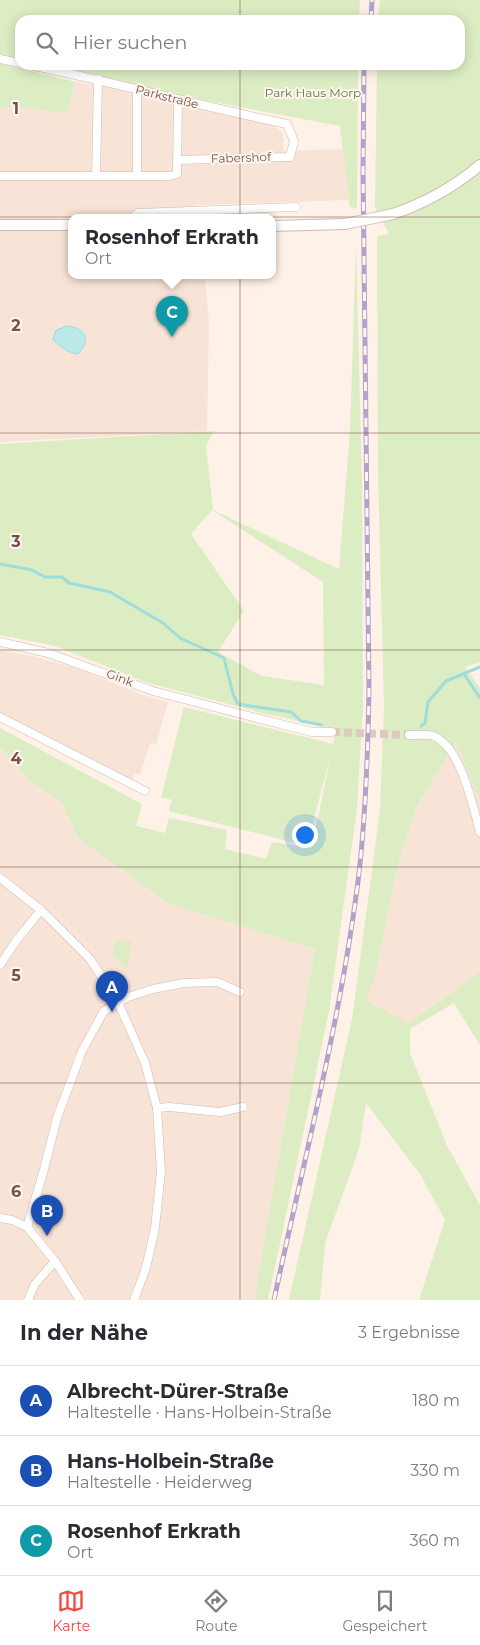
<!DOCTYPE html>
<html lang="de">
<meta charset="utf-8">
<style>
:root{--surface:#fff;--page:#f2f2f3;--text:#2b2b33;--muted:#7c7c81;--line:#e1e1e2;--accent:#f14a42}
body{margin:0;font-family:Montserrat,sans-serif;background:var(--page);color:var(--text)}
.you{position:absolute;left:304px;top:834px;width:18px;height:18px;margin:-12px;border:4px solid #fff;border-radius:50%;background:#1a73e8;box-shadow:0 0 0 8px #1a73e833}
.badge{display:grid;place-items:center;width:32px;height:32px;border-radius:50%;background:var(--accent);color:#fff;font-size:16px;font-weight:700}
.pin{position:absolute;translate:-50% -41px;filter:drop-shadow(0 1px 2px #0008)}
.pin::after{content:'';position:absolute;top:26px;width:18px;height:15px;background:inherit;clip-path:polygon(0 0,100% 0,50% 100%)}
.popup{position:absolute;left:68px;top:214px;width:208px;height:65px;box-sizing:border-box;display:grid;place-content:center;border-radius:10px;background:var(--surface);filter:drop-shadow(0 1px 4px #0005);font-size:16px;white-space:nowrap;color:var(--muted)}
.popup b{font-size:19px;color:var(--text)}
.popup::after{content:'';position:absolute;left:50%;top:100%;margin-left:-10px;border:10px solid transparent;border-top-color:var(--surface)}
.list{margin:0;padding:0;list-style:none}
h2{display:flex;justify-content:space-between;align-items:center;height:65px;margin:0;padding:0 20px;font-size:21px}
h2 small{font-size:16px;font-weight:400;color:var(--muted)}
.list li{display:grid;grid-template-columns:32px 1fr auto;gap:15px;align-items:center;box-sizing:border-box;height:70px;padding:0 20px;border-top:1px solid var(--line)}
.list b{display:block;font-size:19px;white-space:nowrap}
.list p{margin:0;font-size:16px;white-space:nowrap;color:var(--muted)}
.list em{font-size:16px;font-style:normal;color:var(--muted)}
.icon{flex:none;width:28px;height:28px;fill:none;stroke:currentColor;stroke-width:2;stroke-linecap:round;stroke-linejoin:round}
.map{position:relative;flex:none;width:480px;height:1300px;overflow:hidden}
.search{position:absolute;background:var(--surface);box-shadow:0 2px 12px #0003;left:15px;right:15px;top:15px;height:55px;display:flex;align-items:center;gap:12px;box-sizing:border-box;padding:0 18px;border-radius:15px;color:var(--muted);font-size:19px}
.sheet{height:275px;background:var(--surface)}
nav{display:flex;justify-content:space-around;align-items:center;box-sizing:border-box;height:70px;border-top:1px solid var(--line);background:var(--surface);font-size:14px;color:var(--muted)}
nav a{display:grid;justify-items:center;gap:2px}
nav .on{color:var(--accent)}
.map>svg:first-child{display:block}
.residential{fill:#f8e4d7}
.green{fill:#dcedc3;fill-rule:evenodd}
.water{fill:#b9eae8;stroke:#9edddb}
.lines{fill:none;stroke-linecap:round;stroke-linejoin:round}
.stream{stroke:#9edddb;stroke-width:3}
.minor-tunnel{stroke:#ddc9bf;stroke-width:8;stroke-dasharray:8 4;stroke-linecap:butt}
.minor-casing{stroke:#d4b8ae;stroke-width:9}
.tertiary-casing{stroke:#d4b8ae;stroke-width:12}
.minor{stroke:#fff;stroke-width:8}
.tertiary{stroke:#fff;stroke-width:10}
.rail-casing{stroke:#b1a3ca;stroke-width:5}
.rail{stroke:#fff6ef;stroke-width:3;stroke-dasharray:9;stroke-linecap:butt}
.tertiary-bridge-casing{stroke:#d4b8ae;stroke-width:12;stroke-linecap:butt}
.tertiary-bridge{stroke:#fff;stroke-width:10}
.grid{fill:none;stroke:#7a5148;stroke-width:1;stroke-opacity:0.55}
.labels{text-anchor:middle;stroke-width:4;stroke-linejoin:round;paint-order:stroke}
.park-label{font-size:12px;fill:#5a7b3c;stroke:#fff6ef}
.street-label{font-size:12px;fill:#7a5148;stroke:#fff6ef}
.grid-label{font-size:16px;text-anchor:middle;font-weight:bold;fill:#7a5148;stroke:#fff6ef;stroke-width:4;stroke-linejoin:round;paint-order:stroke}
</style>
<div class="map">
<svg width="480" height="1300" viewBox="0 0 480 1300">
<rect width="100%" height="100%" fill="#fef1e7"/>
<g class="residential">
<polygon points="75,82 107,86 234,117 272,124 283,134 284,151 343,149 349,200 194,205 195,218 72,218 72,276 205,276 209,323 207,431 0,442 0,107 24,107 67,114"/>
<polygon points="0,650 33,656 81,670 143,695 168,702 156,745 150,743 140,775 135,774 131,781 0,712"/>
<polygon points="456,742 480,801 480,972 409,1023 365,1001 377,969 390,899 401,854 417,806"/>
<polygon points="0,746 30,781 62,803 79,839 169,904 315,949 254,1300 0,1300"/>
</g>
<g class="green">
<polygon points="0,0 360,0 359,20 20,20 20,60 6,55 4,64 75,82 67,114 24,107 0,107"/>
<polygon points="380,0 480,0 480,662 465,667 480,688 480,801 456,742 417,806 401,854 390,899 377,969 366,1001 409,1023 480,972 480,1045 454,1003 410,1029 410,1053 447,1146 480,1205 480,1300 419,1300 445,1220 420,1174 366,1103 359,1149 325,1243 320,1300 289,1300 352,1019 380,811 384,707 378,471 377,236 389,234 375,207 377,65 460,65 460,20 378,20"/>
<polygon points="41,65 358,65 357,208 350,207 340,126 177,95"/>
<path d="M356,245L362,484L363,707L357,808L329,1011L268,1300H254L315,949L169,904L79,839L62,803L30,781L0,746V728L142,804L136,826L165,833L169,818L227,830L225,849L266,859L272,842L312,848L331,753L307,846L169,811L172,800L161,797L184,707L333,744L336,729L266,714L148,683L55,646L0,635V444L214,431L206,446L213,510L339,569L350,432ZM212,510L323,582L324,685L262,676L218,652L244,611L191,534Z"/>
<polygon points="117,940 132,941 127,968 112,955"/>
</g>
<path class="water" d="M68,326C87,329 91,340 78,354C71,354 57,346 53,339L56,330Z"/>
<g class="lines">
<g class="stream">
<polyline points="0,564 32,570 45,577 62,577 69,583 110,592 163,623 180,638 224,658 233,694 238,704 291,712 301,721 322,725"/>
<polyline points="464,674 480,698"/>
<polyline points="421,726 425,723 428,702 446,681 480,667"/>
</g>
<polyline class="minor-tunnel" points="332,732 409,735"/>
<defs>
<g id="minor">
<polyline points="0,59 20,63"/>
<path d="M30,65C116,83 201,106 287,124L294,141L290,157L177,160"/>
<polyline points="0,176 170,176 177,174 178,100"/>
<polyline points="96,176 98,79"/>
<polyline points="137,176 137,90"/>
<polyline points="132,218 138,213 296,207"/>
<polyline points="0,642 48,653 153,691 241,714 312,732 332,732"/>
<polyline points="0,717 145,791"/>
<path d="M409,735C416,735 426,734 433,736C461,746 473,807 480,832"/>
<polyline points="0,878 41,910 90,959 118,1002 145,1063 157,1108 161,1171 155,1228 146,1268 134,1300"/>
<polyline points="0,965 16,941 41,910"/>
<polyline points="157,1108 169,1107 220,1112 243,1107"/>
<polyline points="0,1218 12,1220 27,1227 55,1261 80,1300"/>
<polyline points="27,1227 43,1173 57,1118 82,1051 104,1011 128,997 153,989 184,983 217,982 240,992"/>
<polyline points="28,1300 35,1284 55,1261"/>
</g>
<g id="tertiary">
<path d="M393,214C425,203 454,187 480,165"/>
<polyline points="0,225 72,225"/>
<polyline points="272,226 345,224"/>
</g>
</defs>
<use href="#minor" class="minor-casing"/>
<use href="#tertiary" class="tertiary-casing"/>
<use href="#minor" class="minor"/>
<use href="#tertiary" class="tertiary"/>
<defs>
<g id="rail">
<polyline points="371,20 372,0"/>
<path d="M274,1300C304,1159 342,1015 359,873C366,811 368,750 369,688L363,172L364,65"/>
</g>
</defs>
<use href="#rail" class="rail-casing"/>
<use href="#rail" class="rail"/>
<defs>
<polyline id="tertiary-bridge" points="345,224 393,214"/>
</defs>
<use href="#tertiary-bridge" class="tertiary-bridge-casing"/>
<use href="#tertiary-bridge" class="tertiary-bridge"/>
</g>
<path class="grid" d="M240,0V20M240,65V1300M0,217H480M0,433H480M0,650H480M0,867H480M0,1083H480"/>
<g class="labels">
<g class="park-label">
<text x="313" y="97">Park Haus Morp</text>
</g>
<g class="street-label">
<text transform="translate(167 97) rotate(14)" y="4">Parkstraße</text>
<text transform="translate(241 158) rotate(-2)" y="4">Fabershof</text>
<text transform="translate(120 678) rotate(21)" y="4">Gink</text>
</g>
</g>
<g class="grid-label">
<text x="16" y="114">1</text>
<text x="16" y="331">2</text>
<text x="16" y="547">3</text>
<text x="16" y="764">4</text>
<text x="16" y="981">5</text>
<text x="16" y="1197">6</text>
</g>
</svg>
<div class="you"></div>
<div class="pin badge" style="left:112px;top:1012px;background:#1a4fb4">A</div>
<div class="pin badge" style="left:47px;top:1236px;background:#1a4fb4">B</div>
<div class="pin badge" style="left:172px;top:337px;background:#0f9aa8">C</div>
<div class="popup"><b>Rosenhof Erkrath</b>Ort</div>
<div class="search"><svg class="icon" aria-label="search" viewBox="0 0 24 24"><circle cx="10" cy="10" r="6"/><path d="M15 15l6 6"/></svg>Hier suchen</div>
</div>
<section class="sheet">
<h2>In der Nähe<small>3 Ergebnisse</small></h2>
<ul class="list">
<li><span class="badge" style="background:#1a4fb4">A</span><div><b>Albrecht-Dürer-Straße</b><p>Haltestelle · Hans-Holbein-Straße</p></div><em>180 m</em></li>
<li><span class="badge" style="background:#1a4fb4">B</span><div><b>Hans-Holbein-Straße</b><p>Haltestelle · Heiderweg</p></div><em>330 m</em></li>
<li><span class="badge" style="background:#0f9aa8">C</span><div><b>Rosenhof Erkrath</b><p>Ort</p></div><em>360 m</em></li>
</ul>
</section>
<nav>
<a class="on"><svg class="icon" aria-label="map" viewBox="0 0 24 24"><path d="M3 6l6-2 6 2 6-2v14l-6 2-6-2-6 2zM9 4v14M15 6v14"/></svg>Karte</a>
<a><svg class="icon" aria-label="directions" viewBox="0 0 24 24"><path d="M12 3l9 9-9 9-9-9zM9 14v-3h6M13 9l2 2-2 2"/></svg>Route</a>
<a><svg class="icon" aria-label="saved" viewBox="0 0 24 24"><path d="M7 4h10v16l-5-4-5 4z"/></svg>Gespeichert</a>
</nav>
